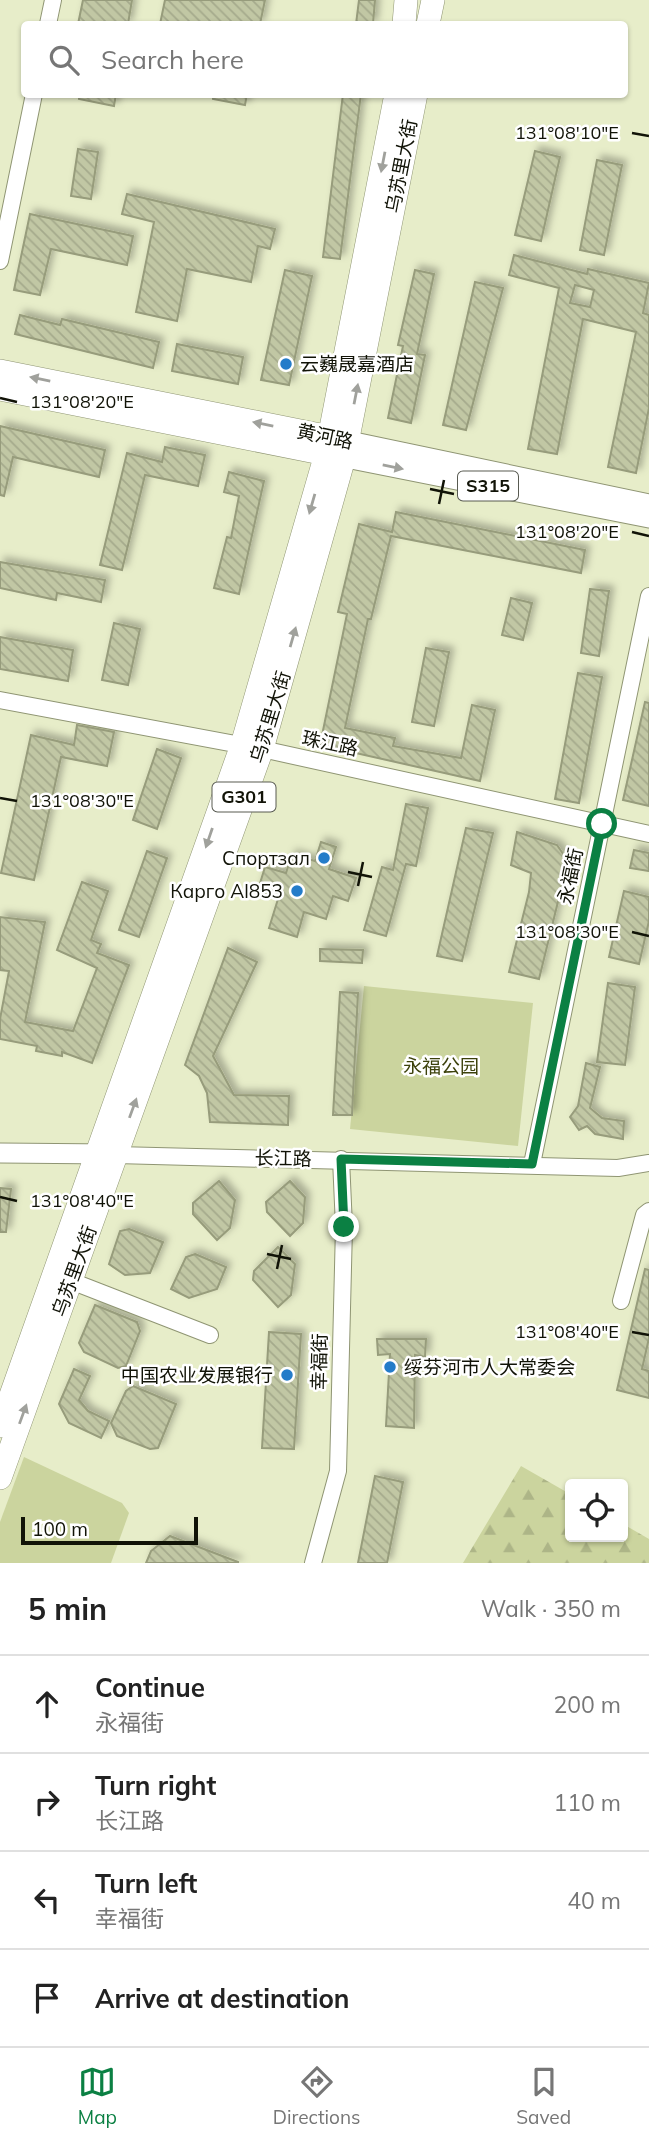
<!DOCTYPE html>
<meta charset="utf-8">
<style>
:root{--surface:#fff;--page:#f6f6f6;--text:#222;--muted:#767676;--line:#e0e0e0;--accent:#0b8043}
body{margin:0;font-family:Mulish,"Noto Sans SC",sans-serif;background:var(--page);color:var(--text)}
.controls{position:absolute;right:21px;bottom:21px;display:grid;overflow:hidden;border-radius:7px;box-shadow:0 2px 5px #0004}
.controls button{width:63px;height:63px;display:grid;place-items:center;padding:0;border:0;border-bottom:2px solid var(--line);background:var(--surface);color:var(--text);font:35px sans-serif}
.scale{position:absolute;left:21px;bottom:18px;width:177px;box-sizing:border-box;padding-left:7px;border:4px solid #111307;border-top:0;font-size:19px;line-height:24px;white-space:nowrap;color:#111307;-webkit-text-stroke:5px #fff;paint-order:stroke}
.stop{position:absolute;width:21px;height:21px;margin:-16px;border:5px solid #0b8043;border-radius:50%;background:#fff}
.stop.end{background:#0b8043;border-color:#fff;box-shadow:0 2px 7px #0008}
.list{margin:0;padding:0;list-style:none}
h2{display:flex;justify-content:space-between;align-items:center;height:91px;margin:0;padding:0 28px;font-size:30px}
h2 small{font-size:23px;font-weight:400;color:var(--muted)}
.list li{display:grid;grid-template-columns:46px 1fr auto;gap:21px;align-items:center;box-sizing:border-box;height:98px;padding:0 28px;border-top:2px solid var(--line)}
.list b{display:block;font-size:26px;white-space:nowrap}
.list p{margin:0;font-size:23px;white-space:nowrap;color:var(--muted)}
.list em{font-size:23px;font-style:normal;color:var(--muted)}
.icon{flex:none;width:38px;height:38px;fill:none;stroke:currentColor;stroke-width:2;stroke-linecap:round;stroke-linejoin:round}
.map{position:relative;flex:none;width:649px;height:1563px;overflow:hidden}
.search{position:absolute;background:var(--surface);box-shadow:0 2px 5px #0004;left:21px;right:21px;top:21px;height:77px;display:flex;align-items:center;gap:18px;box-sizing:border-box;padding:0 24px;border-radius:7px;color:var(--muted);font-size:26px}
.sheet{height:483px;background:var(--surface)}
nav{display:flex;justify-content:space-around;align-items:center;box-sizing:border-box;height:98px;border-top:2px solid var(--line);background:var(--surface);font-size:19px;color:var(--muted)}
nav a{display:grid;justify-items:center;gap:4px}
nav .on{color:var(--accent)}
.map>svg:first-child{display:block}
.forest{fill:url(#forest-firs)}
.park{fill:#cbd49e}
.building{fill:url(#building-back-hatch);stroke:#979c7b;stroke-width:2;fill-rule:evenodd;filter:url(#shadow)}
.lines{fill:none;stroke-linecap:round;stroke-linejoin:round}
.minor-casing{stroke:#8f9573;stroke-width:18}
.major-casing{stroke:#8f9573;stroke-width:21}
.highway-casing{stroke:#8f9573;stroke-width:24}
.minor{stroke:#fff;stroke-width:16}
.major{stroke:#fff;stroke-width:19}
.highway{stroke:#fff;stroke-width:23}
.oneway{fill:#a0a19c}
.route{stroke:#0b8043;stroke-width:9}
.ticks{fill:none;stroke:#111307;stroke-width:2.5}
.poi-dot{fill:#247cc9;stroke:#fff;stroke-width:2.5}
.labels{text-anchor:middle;stroke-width:5;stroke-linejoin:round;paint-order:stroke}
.shield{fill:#fff;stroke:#585a51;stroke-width:2}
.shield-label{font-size:18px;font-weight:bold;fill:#111307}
.street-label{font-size:19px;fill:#111307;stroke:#fff}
.poi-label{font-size:19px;fill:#111307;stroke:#fff;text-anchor:end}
.park-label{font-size:19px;fill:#3c410b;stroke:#fff}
.ticks-label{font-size:18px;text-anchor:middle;fill:#111307;stroke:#fff;stroke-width:5;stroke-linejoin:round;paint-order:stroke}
</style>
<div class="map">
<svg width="649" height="1563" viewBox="0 0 649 1563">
<defs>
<pattern id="forest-firs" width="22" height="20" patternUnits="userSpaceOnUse" patternTransform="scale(1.75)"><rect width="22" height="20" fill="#cbd49e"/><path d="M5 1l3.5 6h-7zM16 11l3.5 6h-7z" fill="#adb587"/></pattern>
<pattern id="building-back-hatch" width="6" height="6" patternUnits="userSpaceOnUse" patternTransform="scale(1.75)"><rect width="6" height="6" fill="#c1c7a4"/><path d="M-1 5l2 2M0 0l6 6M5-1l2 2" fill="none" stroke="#a5aa8c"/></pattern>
<filter id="shadow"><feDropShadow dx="4.5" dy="-4.5" stdDeviation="3.5" flood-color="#0004"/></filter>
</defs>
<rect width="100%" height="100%" fill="#e7edc9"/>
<polygon class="forest" points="521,1466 570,1494 570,1537 623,1537 623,1524 649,1539 649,1563 463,1563"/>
<g class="park">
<polygon points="364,986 533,1003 518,1146 350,1129"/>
<polygon points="24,1457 122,1503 129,1513 111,1563 0,1563 0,1522"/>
</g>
<g class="building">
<polygon points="83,0 132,0 128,24 78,24"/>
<polygon points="165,0 265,0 260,24 160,24"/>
<polygon points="359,0 375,0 373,24 356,24"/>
<polygon points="79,94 116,94 114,106 79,99"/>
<polygon points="213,94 247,94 245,105 213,99"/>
<polygon points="343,94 361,94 340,259 323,257"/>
<polygon points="78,149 98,152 91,199 71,196"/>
<polygon points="535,151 560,157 541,241 515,235"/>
<polygon points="597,160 622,165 604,255 580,250"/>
<polygon points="127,194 275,229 270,249 258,246 251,282 187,269 177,321 136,312 154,222 122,214"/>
<polygon points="30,214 133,236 127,265 51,249 40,295 14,290"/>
<path d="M514,255L587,274L588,269L649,283L643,313L649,315V408L636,473L608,467L636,332L583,319L557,454L528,449L559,288L509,275ZM575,285L594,290L590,307L570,303Z"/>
<polygon points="285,270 312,276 289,385 261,380"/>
<polygon points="415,270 434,274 417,354 425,355 411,423 388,418 403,346 398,345"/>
<polygon points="475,282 503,288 466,430 443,425"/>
<polygon points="20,315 60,325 62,319 159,342 153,368 15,334"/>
<polygon points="177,344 243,357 238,384 172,371"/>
<polygon points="0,426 105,450 99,477 13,457 4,496 0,495"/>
<polygon points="165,447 205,455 198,486 145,475 122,570 100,565 127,453 162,462"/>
<polygon points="229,472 264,481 239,594 214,588 227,537 231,538 239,496 224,492"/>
<polygon points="396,512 585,550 581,573 391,536 371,619 368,619 345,728 395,738 393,746 461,758 472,705 495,710 480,781 320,745 347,614 338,612 359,524 392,532"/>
<polygon points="0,562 105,580 101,602 57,593 56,600 0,588"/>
<polygon points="590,589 609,591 599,656 581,653"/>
<polygon points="511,598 532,603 523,640 502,635"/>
<polygon points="114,623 140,629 128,685 102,680"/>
<polygon points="0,637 73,650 68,681 0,669"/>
<polygon points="426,648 449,652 434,726 412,722"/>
<polygon points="578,673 602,677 579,803 555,799"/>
<polygon points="645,702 649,703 649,806 623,800"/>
<polygon points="77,725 114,732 107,766 61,757 34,880 1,873 31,735 74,745"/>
<polygon points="157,749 181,758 157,829 133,820"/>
<polygon points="406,804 428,808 416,866 406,864 386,936 364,930 382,867 393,870"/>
<polygon points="466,828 493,833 462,961 437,956"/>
<polygon points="517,832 557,845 568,861 539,979 509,972 529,892 531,873 511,865"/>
<polygon points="321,842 336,847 329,869 356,878 348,901 333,896 326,919 304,912 297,937 269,928 278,899 257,893 265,867 286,873 292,854 315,861"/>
<polygon points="634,850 649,853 649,871 630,868"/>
<polygon points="147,851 167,858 139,937 119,930"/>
<polygon points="82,882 108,891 91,940 101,944 97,953 129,965 92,1063 62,1052 62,1056 36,1051 37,1046 0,1039 0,1019 9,971 0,970 0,917 45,922 25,1022 73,1031 97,968 57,950"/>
<polygon points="624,891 649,897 649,921 639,964 609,957"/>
<polygon points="228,948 257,962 213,1056 234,1095 289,1096 288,1125 210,1122 207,1093 199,1076 185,1065"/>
<polygon points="320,949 363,950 362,963 320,961"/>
<polygon points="608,983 635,987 625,1065 597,1062"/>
<polygon points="340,992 358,993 352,1115 333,1115"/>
<polygon points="586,1063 600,1067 590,1108 602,1118 624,1121 623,1139 595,1134 587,1126 579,1130 570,1117 578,1106"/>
<polygon points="219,1181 235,1200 230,1228 217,1240 193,1214 193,1203"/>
<polygon points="290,1181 305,1197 303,1223 290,1236 267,1212 266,1202"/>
<polygon points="0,1188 11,1189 6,1232 0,1232"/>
<polygon points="129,1229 163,1242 150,1273 125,1275 109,1264 120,1231"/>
<polygon points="278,1247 295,1264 291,1295 278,1307 253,1280 254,1271"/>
<polygon points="195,1254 226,1267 217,1289 189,1298 171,1289 186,1257"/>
<polygon points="645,1269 649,1270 649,1338 642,1369 649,1371 649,1398 617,1390"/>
<polygon points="95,1305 137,1322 140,1331 126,1366 118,1368 84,1352 79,1343"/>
<polygon points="269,1332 301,1334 294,1449 262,1448"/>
<polygon points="377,1339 426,1339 425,1357 415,1355 414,1428 386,1426 390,1354 378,1355"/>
<polygon points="74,1369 90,1376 79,1400 88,1411 109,1421 101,1438 69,1423 59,1404"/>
<polygon points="133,1386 176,1404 158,1448 150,1449 117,1436 111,1423 126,1391"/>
<polygon points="375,1476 403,1482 387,1563 358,1563"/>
<polygon points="170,1536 238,1562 238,1563 146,1563 151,1551"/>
</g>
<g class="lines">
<defs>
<g id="minor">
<polyline points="48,24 53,0"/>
<polyline points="0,261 34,94"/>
<polyline points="0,700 262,749 649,834"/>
<polyline points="116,1155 618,1168 649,1163"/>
<polyline points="532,1164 649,596"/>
<polyline points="71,1281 210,1335"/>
<polyline points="621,1301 644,1215 649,1211"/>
<polyline points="313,1563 338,1471 344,1227 341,1159"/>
</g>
<g id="major">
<polyline points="335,438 649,504"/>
<polyline points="331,455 649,518"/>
<polyline points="0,1153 111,1154"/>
</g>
<g id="highway">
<polyline points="404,24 406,0"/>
<polyline points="428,24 433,0"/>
<polyline points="0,371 330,437"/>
<polyline points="0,389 326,454"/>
<polyline points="0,1426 242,745 326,454 396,94"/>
<polyline points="0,1478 262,749 344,458 416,94"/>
</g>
</defs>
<use href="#minor" class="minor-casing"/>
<use href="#major" class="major-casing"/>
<use href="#highway" class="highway-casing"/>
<use href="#minor" class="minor"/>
<use href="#major" class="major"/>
<use href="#highway" class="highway"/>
</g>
<defs><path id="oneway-solid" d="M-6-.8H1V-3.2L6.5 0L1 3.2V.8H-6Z" transform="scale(1.75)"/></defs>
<g class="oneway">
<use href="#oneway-solid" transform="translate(383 162) rotate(101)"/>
<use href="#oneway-solid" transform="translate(40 379) rotate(-168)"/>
<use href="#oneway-solid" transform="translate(356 394) rotate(-79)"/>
<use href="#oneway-solid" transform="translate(263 424) rotate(-169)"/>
<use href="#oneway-solid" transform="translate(393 467) rotate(11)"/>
<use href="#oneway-solid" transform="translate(312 504) rotate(106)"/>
<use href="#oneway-solid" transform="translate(293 637) rotate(-74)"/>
<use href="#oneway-solid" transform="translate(209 838) rotate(109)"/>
<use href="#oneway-solid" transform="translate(133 1108) rotate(-70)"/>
<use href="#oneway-solid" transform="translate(23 1414) rotate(-70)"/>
</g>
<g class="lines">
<polyline class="route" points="344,1227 341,1159 532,1164 602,824"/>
</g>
<path class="ticks" d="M632,133L649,136M0,398L17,402M430,489L454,494M439,504L444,480M632,532L649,536M0,798L17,801M348,872L372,877M358,886L363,862M632,932L649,936M0,1197L17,1201M267,1254L291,1259M277,1269L282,1245M632,1332L649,1335"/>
<g class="poi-dot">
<circle cx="286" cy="364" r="7"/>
<circle cx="324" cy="858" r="7"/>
<circle cx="297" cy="891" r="7"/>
<circle cx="390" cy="1367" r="7"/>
<circle cx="287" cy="1375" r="7"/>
</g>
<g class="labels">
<g class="shield">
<rect x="458" y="471.5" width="60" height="29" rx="5"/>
<rect x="212.5" y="782.5" width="63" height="29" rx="5"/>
</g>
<g class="shield-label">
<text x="488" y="492">S315</text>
<text x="244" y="803">G301</text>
</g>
<g class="street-label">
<text transform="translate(401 166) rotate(-79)" y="7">乌苏里大街</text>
<text transform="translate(325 436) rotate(12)" y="7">黄河路</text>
<text transform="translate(270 717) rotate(-73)" y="7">乌苏里大街</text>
<text transform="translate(330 743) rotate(12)" y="7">珠江路</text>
<text transform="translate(570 876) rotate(-78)" y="7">永福街</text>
<text transform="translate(283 1158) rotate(1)" y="7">长江路</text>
<text transform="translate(74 1271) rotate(-70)" y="7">乌苏里大街</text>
<text transform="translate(319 1362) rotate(-89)" y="7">幸福街</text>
</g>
<g class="poi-label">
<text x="300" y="371" text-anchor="start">云巍晟嘉酒店</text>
<text x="310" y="865">Спортзал</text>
<text x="283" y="898">Карго Al853</text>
<text x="404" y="1374" text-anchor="start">绥芬河市人大常委会</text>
<text x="273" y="1382">中国农业发展银行</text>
</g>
<g class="park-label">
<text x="441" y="1073">永福公园</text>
</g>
</g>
<g class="ticks-label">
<text x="567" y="139">131°08'10"E</text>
<text x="82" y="408">131°08'20"E</text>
<text x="567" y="538">131°08'20"E</text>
<text x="82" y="807">131°08'30"E</text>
<text x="567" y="938">131°08'30"E</text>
<text x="82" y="1207">131°08'40"E</text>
<text x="567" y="1338">131°08'40"E</text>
</g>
</svg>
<div class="controls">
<button><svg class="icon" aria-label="locate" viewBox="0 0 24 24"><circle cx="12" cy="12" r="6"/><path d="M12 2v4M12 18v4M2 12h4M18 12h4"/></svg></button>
</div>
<div class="scale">100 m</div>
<div class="stop" style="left:602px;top:824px"></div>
<div class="stop end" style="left:344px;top:1227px"></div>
<div class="search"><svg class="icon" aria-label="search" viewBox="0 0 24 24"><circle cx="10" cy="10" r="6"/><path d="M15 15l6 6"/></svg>Search here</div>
</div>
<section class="sheet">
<h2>5 min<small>Walk · 350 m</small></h2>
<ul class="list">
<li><svg class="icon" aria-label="ahead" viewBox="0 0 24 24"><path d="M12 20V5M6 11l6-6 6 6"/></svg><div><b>Continue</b><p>永福街</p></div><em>200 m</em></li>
<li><svg class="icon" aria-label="right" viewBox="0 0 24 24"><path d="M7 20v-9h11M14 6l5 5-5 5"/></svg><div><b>Turn right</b><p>长江路</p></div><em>110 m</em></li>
<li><svg class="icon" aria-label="left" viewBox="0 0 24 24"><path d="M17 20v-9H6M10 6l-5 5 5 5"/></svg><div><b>Turn left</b><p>幸福街</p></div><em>40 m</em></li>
<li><svg class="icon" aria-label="arrive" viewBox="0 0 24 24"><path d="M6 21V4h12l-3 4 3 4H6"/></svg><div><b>Arrive at destination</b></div></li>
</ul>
</section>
<nav>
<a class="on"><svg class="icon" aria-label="map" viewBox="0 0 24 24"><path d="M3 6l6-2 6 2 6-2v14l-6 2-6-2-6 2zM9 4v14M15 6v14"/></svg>Map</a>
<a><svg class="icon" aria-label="directions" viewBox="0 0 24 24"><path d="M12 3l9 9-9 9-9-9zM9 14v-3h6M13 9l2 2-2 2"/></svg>Directions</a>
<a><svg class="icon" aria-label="saved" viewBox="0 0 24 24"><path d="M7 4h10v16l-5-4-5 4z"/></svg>Saved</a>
</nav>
